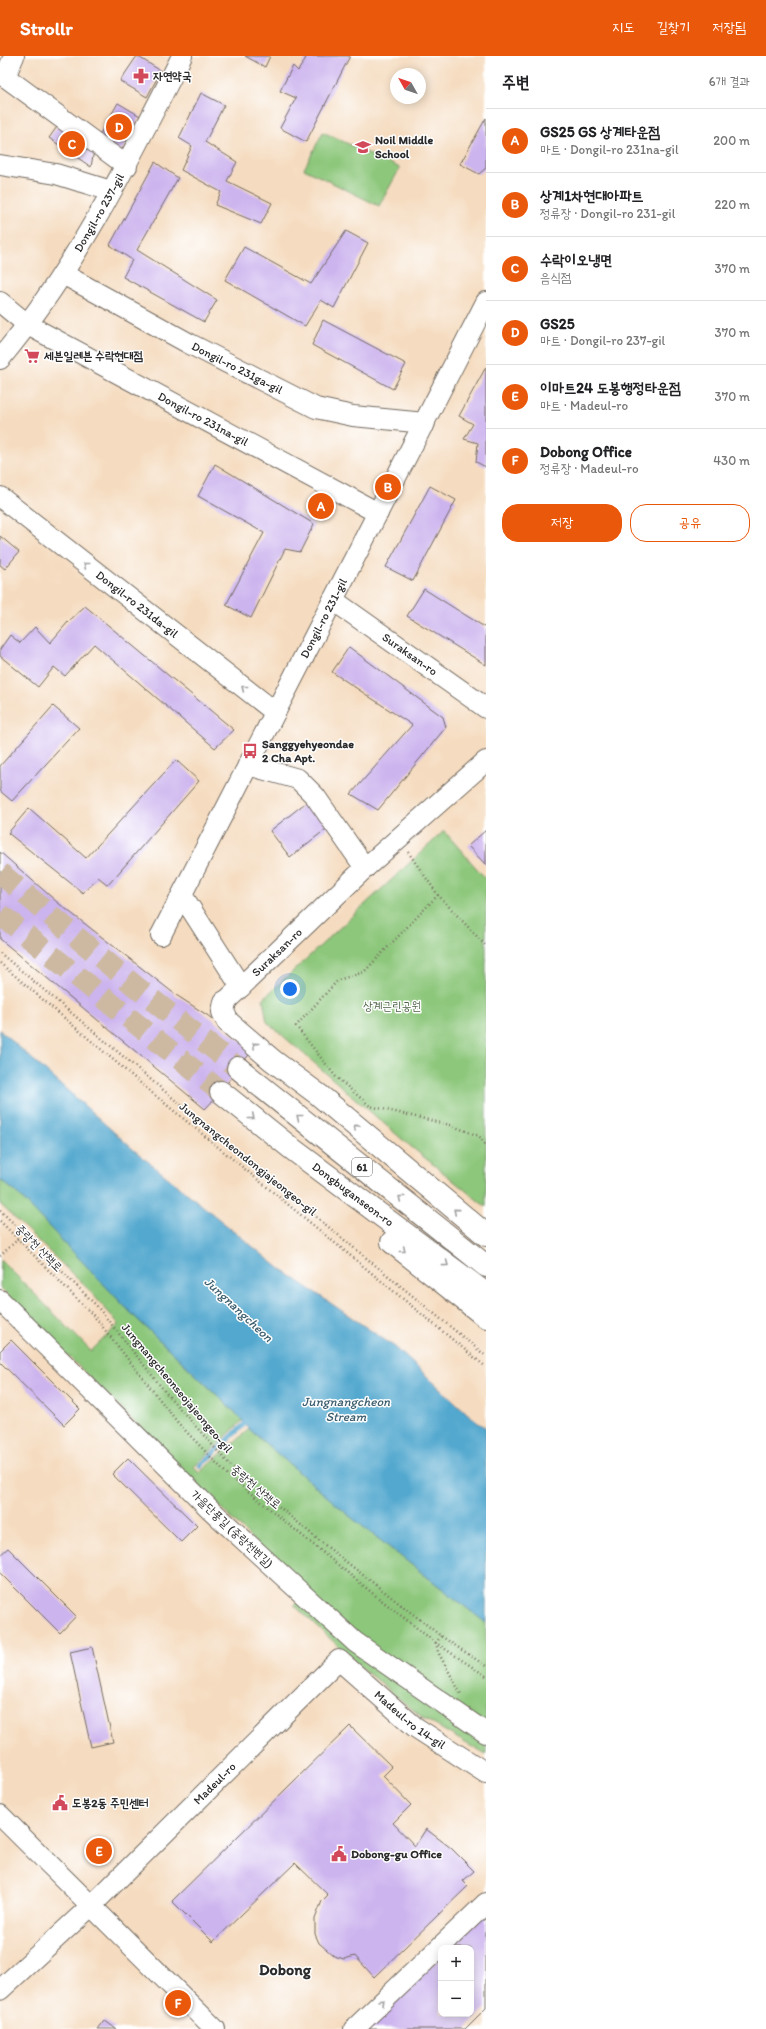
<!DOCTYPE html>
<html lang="ko">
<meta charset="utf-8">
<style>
:root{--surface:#fff;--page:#f6f6f6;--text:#202124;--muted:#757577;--line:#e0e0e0;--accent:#ea580c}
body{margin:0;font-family:Itim,"Poor Story",sans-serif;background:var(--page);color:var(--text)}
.controls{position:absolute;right:12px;bottom:12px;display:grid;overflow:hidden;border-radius:8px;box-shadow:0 2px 10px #0003}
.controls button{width:36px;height:36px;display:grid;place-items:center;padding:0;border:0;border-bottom:1px solid var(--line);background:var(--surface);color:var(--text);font:20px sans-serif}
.compass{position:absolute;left:390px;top:12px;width:36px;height:36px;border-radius:50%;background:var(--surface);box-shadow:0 2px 10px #0003;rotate:310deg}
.you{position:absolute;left:290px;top:933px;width:14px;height:14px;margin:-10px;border:3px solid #fff;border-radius:50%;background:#1a73e8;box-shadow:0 0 0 6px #1a73e833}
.badge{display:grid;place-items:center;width:26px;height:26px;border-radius:50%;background:var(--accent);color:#fff;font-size:13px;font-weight:700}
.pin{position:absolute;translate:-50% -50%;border:2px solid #fff;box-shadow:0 1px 4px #0006}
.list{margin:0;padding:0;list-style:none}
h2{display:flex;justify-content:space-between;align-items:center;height:52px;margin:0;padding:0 16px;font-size:17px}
h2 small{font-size:13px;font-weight:400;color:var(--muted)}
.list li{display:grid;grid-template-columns:26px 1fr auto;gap:12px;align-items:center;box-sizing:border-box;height:64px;padding:0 16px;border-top:1px solid var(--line)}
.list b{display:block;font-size:15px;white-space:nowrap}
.list p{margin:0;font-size:13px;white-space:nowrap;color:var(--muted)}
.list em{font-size:13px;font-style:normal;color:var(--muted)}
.actions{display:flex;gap:8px;padding:12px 16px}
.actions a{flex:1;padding:9px 0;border:1px solid var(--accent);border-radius:16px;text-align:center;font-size:14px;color:var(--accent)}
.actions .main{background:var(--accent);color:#fff}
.map{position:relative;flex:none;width:486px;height:1973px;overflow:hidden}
header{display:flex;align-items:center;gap:24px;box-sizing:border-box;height:56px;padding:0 20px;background:var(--accent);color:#fff}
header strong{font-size:19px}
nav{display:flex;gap:22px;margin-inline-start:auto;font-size:14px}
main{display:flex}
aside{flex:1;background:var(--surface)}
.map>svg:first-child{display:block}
.green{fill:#8dc77b;stroke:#5c7953}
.water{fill:#53a8cf;stroke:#3f6a7d}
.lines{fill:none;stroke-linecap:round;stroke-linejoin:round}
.stream{stroke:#53a8cf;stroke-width:4.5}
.building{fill:#ccb4ee}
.highway-tunnel{stroke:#cdb9a2;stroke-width:22;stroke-dasharray:22 11;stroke-linecap:butt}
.minor-casing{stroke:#72695f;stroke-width:22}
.highway-casing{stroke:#72695f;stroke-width:24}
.path{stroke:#72695f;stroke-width:2.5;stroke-dasharray:1 3;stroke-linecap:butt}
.minor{stroke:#fff;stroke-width:20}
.highway{stroke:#fff;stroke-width:22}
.oneway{stroke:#a0a0a0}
.labels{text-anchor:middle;stroke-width:3;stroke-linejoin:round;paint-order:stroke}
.shield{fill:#fff;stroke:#6b6b6b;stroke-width:1}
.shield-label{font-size:11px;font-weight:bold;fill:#2b2b2b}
.poi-label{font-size:12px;font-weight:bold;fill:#2b2b2b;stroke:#fff;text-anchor:start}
.street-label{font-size:12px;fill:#2b2b2b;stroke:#fff}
.park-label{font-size:12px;fill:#4d6247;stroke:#fff}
.water-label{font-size:13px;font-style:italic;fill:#3b5d6d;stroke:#fff}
.district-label{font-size:16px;font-weight:bold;fill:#2b2b2b;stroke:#fff}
</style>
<header>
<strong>Strollr</strong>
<nav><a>지도</a><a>길찾기</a><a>저장됨</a></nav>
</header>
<main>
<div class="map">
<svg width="486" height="1973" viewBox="0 0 486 1973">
<rect width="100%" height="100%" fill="#fff"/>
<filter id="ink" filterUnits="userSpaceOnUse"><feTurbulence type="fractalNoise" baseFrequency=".025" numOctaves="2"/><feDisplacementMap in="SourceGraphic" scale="8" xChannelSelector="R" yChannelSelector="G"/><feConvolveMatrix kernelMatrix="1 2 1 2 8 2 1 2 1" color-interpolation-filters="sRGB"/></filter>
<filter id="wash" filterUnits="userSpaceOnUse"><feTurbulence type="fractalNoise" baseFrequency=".012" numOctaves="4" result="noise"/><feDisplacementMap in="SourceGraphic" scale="16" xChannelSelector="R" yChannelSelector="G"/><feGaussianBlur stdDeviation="0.9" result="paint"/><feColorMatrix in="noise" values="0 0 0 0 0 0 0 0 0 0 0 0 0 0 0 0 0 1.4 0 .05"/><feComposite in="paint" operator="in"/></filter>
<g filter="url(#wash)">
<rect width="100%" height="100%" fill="#f5dcc0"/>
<g class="green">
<polygon points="323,76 400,112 379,150 304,113"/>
<polygon points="444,775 486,823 486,1151 404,1085 267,966 263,943"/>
<polygon points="0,1123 18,1138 131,1257 243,1364 194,1411 199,1417 249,1373 352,1462 486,1567 486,1699 423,1662 364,1614 294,1549 305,1536 0,1232 1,1204 91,1295 119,1268 88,1233 0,1148"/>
</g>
<polygon class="water" points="0,974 134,1094 279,1212 395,1291 468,1358 486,1372 486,1567 352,1462 249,1373 235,1356 131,1257 18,1138 0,1123"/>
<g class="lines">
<polyline class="stream" points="200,1410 250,1363"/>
</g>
<g id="blocks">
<g class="building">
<polygon points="137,0 161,15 147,41 120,25"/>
<polygon points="245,0 270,0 265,11"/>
<polygon points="302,0 350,0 306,86 280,72 296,42 280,35 293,10 298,15 306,2"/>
<polygon points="201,37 224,49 205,86 237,106 227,125 272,147 261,168 215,149 221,136 181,114 192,90 179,82"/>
<polygon points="118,47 140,60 123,93 116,95 97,83"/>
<polygon points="486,62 486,112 479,118 460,108"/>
<polygon points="59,68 94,94 91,111 49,82"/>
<polygon points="155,106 178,122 137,194 217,244 204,266 123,221 132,204 110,189"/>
<polygon points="346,175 368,187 334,252 321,244 305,270 225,224 244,191 311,228"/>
<polygon points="323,264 406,308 393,333 312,289"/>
<polygon points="486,311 486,411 476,406 478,387 464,383 473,368 459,360"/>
<polygon points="215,408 314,468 300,496 285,493 251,562 226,549 264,477 198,440"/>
<polygon points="430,430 456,444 413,525 386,511"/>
<polygon points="0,480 19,496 5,513 0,509"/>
<polygon points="424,533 486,572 486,609 407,560"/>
<polygon points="85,550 234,674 215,692 94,588 65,620 54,611 38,631 0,600 0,593 10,579 20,587 35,571 50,587 68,566"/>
<polygon points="349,591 443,661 446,671 378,754 351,738 412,669 332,616"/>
<polygon points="53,650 79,672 12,745 0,735 0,710"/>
<polygon points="176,704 199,725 108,829 98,821 83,837 8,777 29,752 86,802"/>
<polygon points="309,744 330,770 290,801 270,775"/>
<polygon points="486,774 486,809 468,790"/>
<polygon points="0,796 57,846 176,939 207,959 253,994 238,1012 221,1036 205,1053 0,883"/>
<polygon points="11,1284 80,1353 64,1369 0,1306 0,1295"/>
<polygon points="128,1402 197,1470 181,1486 112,1418"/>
<polygon points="8,1492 76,1560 60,1577 0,1517 0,1499"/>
<polygon points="92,1591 113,1686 91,1691 70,1596"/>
<polygon points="350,1670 392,1711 383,1720 411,1749 393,1767 415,1790 426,1773 451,1792 474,1815 463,1825 468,1830 374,1921 355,1900 344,1903 334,1900 319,1887 315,1878 315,1863 322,1845 328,1839 295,1807 213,1886 172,1845"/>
<polygon points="486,1857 486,1952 465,1973 364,1973 441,1900 441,1958 471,1958 471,1892 449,1892"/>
<polygon points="104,1964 116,1973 97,1973"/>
</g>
</g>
</g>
<g filter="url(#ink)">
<use href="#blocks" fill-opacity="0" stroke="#72695f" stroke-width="1"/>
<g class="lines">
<g class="highway-tunnel">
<polyline points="0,817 135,930 238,1012"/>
<polyline points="0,858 221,1036"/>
</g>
<defs>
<g id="minor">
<polyline points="0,17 127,110"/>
<polyline points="5,21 14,0"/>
<polyline points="0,109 56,118 111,135"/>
<path id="s1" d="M63,218L190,288L316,352L353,360L425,367"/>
<path id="s2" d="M0,246L28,269L378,457"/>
<path id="s3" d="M0,303C76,212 129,105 182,0"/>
<path id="s4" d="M0,441L275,656"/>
<path id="s5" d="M333,544L486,652"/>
<polyline points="248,709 298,723 315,740 365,812"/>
<polyline points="182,839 241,931"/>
<path id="s6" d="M161,879L486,246"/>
<path id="s7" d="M225,946L365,812L486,705"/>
<polyline points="0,1244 211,1454 355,1586 486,1677"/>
<polyline points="0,1759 215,1973"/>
<path id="s8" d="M0,1934L91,1850L339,1604L415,1671L486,1717"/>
<polyline points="354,1973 486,1847"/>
</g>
<g id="highway">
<polyline points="225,946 223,956 228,966 272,1004 319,1039 486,1179"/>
<polyline points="238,1012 486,1210"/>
<path id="s9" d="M221,1036L291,1092L486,1238"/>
<polyline points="392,1186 486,1261"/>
</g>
</defs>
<use href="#minor" class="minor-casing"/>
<use href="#highway" class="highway-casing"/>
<g class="path">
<polyline points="408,796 438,839 486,890"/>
<polyline points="438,839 364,916 338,924 296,970 336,1021 370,1050 450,1069 479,1080 486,1090"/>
<polyline points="0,897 237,1096 486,1300"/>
<polyline points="0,907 151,1036 486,1311"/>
<polyline points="0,1154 96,1249 167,1338 231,1410 321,1486 400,1548 441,1580 486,1610"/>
<polyline points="0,1165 94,1260 179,1368 227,1418 376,1540 436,1587 486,1620"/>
<polyline points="0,1200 18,1183"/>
<polyline points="441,1580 436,1587 438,1596 461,1638"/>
</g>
<use href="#minor" class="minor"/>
<use href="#highway" class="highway"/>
</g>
<defs><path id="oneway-chevron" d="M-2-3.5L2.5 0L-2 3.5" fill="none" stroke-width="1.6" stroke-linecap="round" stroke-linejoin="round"/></defs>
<g class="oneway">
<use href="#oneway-chevron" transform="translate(86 509) rotate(-142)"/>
<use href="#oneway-chevron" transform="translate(244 632) rotate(-142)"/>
<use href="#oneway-chevron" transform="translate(255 989) rotate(-139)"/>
<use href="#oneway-chevron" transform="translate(252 1061) rotate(39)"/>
<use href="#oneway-chevron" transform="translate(299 1061) rotate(-141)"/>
<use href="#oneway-chevron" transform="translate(356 1071) rotate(-139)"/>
<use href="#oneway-chevron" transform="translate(401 1142) rotate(-141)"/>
<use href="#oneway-chevron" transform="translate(456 1155) rotate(-140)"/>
<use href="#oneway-chevron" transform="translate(403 1194) rotate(39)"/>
<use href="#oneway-chevron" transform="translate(446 1208) rotate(37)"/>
<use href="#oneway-chevron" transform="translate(382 1946) rotate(-44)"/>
</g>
</g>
<defs>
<symbol id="pharmacy-bare" viewBox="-9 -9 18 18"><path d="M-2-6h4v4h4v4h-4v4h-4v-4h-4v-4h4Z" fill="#d1495b" stroke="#fff" stroke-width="2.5" paint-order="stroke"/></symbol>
<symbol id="school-bare" viewBox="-9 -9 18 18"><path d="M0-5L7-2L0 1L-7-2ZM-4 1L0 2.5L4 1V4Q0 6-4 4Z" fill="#d1495b" stroke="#fff" stroke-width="2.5" paint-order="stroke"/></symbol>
<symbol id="supermarket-bare" viewBox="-9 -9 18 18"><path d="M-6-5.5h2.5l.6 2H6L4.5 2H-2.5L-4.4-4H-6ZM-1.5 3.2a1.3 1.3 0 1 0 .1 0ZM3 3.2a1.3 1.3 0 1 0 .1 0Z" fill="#d1495b" stroke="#fff" stroke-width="2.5" paint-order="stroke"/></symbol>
<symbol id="bus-bare" viewBox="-9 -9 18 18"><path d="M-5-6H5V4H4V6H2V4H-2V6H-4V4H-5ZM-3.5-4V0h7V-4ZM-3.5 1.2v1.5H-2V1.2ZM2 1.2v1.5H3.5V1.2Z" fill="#d1495b" stroke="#fff" stroke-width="2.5" paint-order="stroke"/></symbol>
<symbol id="civic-bare" viewBox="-9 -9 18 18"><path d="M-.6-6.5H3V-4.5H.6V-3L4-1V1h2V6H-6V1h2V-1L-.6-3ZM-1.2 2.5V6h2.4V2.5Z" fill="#d1495b" stroke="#fff" stroke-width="2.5" paint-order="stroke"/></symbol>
</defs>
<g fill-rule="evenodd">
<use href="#pharmacy-bare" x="130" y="9" width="22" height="22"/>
<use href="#school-bare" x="352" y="80" width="22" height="22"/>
<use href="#supermarket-bare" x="21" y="289" width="22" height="22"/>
<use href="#bus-bare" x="239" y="684" width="22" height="22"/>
<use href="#civic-bare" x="49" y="1736" width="22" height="22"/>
<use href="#civic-bare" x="328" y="1787" width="22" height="22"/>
</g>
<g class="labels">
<rect class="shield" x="352" y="1102" width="20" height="18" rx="3"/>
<g class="shield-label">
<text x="362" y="1115">61</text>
</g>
<g class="poi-label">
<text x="153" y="24">자연약국</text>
<text x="375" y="88">Noil Middle<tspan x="375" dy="14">School</tspan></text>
<text x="44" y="304">세븐일레븐 수락현대점</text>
<text x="262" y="692">Sanggyehyeondae<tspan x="262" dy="14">2 Cha Apt.</tspan></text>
<text x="72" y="1751">도봉2동 주민센터</text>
<text x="351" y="1802">Dobong-gu Office</text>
</g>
<g class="street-label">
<text dy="4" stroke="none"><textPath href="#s3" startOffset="177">Dongil-ro 237-gil</textPath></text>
<text dy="4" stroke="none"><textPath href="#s1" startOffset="198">Dongil-ro 231ga-gil</textPath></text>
<text dy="4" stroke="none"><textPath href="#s2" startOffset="235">Dongil-ro 231na-gil</textPath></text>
<text dy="4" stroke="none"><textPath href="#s4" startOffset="174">Dongil-ro 231da-gil</textPath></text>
<text dy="4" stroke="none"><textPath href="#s6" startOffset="356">Dongil-ro 231-gil</textPath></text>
<text dy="4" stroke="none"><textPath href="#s5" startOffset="94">Suraksan-ro</textPath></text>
<text dy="4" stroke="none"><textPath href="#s7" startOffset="72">Suraksan-ro</textPath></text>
<text transform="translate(248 1103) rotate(39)" y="4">Jungnangcheondongjajeongeo-gil</text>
<text dy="4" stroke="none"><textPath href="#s9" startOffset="167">Dongbuganseon-ro</textPath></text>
<text transform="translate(39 1192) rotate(45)" y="4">중랑천 산책로</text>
<text transform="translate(177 1332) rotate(50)" y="4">Jungnangcheonseojajeongeo-gil</text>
<text transform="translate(256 1431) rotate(40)" y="4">중랑천 산책로</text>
<text transform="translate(232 1473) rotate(43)" y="4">가을단풍길 (중랑천변길)</text>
<text dy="4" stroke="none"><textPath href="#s8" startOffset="566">Madeul-ro 14-gil</textPath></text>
<text dy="4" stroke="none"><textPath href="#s8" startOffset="298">Madeul-ro</textPath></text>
</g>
<g class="park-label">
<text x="392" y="954">상계근린공원</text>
</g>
<g class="water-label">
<text transform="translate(239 1253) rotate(43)" y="5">Jungnangcheon</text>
<text x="346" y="1350">Jungnangcheon<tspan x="346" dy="15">Stream</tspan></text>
</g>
<g class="district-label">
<text x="285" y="1919">Dobong</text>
</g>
</g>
</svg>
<div class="controls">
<button>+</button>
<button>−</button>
</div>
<svg class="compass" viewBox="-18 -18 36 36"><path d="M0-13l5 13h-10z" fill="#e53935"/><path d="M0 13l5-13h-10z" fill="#757577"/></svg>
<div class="you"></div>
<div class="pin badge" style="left:321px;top:450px">A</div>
<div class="pin badge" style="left:388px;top:431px">B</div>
<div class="pin badge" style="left:72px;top:88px">C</div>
<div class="pin badge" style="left:119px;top:71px">D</div>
<div class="pin badge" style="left:99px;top:1795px">E</div>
<div class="pin badge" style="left:178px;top:1947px">F</div>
</div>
<aside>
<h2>주변<small>6개 결과</small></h2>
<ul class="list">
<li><span class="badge">A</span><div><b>GS25 GS 상계타운점</b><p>마트 · Dongil-ro 231na-gil</p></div><em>200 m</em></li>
<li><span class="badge">B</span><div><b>상계1차현대아파트</b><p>정류장 · Dongil-ro 231-gil</p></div><em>220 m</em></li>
<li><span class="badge">C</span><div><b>수락이오냉면</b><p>음식점</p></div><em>370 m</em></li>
<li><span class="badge">D</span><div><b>GS25</b><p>마트 · Dongil-ro 237-gil</p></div><em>370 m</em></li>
<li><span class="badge">E</span><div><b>이마트24 도봉행정타운점</b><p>마트 · Madeul-ro</p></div><em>370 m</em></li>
<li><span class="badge">F</span><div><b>Dobong Office</b><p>정류장 · Madeul-ro</p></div><em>430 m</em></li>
</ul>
<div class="actions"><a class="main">저장</a><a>공유</a></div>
</aside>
</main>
